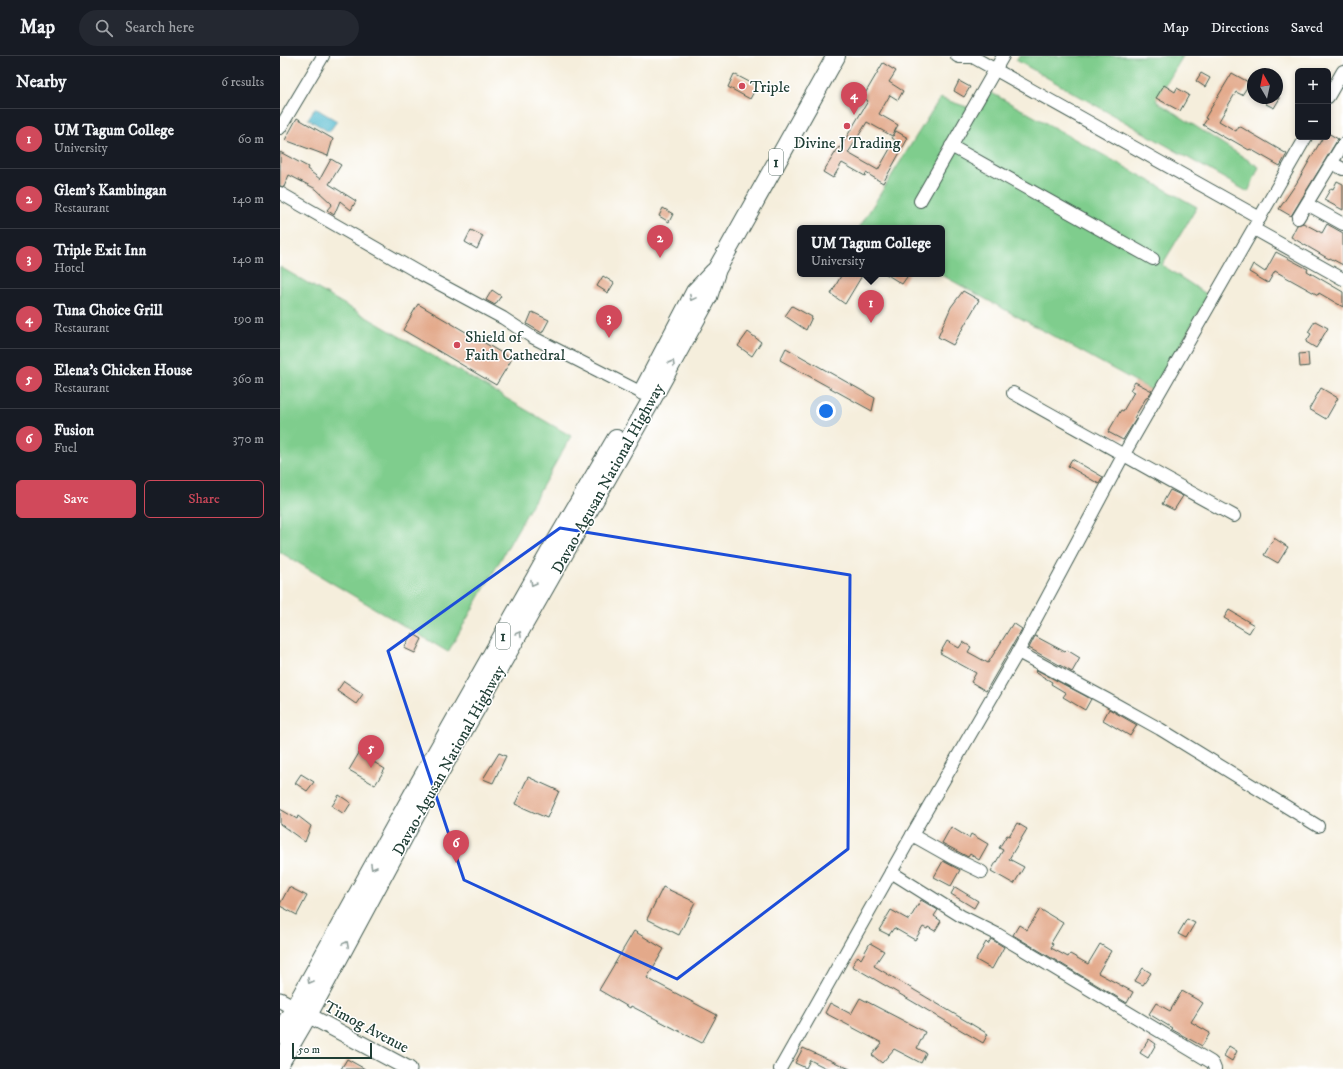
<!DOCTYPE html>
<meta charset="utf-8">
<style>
:root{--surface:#171b24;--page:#242831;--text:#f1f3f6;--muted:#9ea1a6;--line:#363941;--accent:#d1495b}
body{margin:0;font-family:"IM FELL DW Pica",serif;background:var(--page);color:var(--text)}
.controls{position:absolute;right:12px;top:12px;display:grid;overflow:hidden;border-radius:6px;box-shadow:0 2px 6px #0003}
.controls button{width:36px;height:36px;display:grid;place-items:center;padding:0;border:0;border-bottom:1px solid var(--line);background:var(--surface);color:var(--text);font:20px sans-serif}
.compass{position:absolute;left:967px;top:12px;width:36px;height:36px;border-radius:50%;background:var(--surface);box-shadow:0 2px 6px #0003;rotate:351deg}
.scale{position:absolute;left:12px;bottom:10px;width:80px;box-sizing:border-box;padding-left:4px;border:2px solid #1f3d34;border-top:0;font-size:11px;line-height:14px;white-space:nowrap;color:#1f3d34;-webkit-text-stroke:3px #fff;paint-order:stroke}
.you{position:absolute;left:546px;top:355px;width:14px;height:14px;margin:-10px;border:3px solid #fff;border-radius:50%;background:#1a73e8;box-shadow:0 0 0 6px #1a73e833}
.badge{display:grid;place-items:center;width:26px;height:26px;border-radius:50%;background:var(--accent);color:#fff;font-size:13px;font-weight:700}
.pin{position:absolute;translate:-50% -33px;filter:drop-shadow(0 1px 2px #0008)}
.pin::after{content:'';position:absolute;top:21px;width:14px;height:12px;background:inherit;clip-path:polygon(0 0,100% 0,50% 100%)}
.popup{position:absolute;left:517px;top:169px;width:148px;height:52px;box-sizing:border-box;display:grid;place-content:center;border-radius:6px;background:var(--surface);filter:drop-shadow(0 1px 3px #0005);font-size:13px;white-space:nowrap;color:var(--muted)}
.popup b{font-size:15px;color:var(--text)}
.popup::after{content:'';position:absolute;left:50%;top:100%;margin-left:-8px;border:8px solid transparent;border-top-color:var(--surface)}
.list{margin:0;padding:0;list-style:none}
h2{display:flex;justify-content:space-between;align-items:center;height:52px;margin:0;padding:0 16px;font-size:17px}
h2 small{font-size:13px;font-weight:400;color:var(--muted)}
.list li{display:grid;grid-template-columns:26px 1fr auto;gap:12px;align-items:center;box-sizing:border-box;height:60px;padding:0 16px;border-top:1px solid var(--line)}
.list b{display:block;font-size:15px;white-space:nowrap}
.list p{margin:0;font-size:13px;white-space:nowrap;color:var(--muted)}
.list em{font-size:13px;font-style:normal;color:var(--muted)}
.actions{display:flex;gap:8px;padding:12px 16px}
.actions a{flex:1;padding:9px 0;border:1px solid var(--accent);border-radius:6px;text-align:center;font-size:14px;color:var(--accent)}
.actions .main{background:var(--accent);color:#fff}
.icon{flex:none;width:22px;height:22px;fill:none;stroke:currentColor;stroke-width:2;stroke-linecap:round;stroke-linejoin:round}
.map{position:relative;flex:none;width:1063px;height:1013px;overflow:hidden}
header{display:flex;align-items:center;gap:24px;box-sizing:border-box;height:56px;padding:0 20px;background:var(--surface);border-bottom:1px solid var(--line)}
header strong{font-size:19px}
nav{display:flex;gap:22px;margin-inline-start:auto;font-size:14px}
.search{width:280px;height:36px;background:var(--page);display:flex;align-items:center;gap:10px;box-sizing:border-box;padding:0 14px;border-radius:22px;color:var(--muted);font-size:15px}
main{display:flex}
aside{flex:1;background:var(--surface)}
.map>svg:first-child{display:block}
.green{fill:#7fcd8d;stroke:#4f8560}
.water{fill:#51b9ce;stroke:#387b81}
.building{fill:#e3a98a}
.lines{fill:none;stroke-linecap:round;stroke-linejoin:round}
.minor-casing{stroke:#3f584d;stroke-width:14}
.major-casing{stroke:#3f584d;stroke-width:17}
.highway-casing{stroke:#3f584d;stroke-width:20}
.minor{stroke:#fff;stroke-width:12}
.major{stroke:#fff;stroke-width:15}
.highway{stroke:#fff;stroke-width:18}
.oneway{stroke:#8f9e9a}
.marked{fill:none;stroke:#1d4ed8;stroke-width:3;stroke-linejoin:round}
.poi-dot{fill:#d1495b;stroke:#fff;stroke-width:1.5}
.labels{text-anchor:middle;stroke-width:3;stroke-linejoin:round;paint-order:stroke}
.shield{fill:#fff;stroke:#627771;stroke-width:1}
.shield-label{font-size:15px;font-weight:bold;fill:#1f3d34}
.poi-label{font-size:16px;fill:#1f3d34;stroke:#fff;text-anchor:start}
.street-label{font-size:16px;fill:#1f3d34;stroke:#fff}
</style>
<header>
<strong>Map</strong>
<div class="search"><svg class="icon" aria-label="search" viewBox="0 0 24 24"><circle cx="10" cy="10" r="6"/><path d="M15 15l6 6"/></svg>Search here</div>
<nav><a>Map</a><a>Directions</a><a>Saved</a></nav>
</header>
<main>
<aside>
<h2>Nearby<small>6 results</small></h2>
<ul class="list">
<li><span class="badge">1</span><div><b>UM Tagum College</b><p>University</p></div><em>60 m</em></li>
<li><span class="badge">2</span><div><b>Glem's Kambingan</b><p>Restaurant</p></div><em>140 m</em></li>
<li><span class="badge">3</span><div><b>Triple Exit Inn</b><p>Hotel</p></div><em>140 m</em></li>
<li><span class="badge">4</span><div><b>Tuna Choice Grill</b><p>Restaurant</p></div><em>190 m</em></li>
<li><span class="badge">5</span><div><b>Elena's Chicken House</b><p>Restaurant</p></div><em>360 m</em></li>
<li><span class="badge">6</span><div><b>Fusion</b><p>Fuel</p></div><em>370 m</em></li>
</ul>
<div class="actions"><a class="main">Save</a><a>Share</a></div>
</aside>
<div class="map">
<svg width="1063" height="1013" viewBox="0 0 1063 1013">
<rect width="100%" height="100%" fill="#fff"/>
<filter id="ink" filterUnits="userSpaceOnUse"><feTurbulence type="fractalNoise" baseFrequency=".025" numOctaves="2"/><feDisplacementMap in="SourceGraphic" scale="8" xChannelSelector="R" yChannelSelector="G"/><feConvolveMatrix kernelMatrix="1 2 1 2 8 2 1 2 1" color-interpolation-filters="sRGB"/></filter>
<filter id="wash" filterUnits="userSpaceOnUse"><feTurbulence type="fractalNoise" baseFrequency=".012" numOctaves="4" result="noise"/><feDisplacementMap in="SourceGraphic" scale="16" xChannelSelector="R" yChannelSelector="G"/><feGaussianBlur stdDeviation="0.9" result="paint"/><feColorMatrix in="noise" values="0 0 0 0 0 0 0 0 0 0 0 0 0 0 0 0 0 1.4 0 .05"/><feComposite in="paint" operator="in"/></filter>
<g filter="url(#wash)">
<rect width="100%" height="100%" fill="#f5eedc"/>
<g class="green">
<polygon points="739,0 903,0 876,45 979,111 968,136 736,4"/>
<polygon points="710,36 917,151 882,209 928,239 875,336 660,218 662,218 662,172 579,172 660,42 699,55"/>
<polygon points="0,211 291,380 168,596 0,496"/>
</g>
<polygon class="water" points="35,52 57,65 49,76 28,63"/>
<g id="blocks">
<g class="building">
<polygon points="603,7 616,15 609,26 623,35 618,44 610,39 599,58 618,69 612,80 587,66 568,97 598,114 615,84 612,82 616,75 628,82 603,127 586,117 585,120 562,107 553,122 543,116 559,91 560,92 588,45 583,41"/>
<polygon points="921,17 930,22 925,31 916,25"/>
<polygon points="952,17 970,27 962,39 956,36 939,65 956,75 959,70 1007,98 1000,110 970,93 969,94 950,83 949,84 923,69 927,63 925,62"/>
<polygon points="454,18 477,30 470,43 448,31"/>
<polygon points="679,25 690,31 684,41 674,35"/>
<polygon points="884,29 895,36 897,32 909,39 900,55 876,42"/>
<polygon points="990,42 1000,42 994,52 986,48"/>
<polygon points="17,62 53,83 48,100 5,84"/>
<polygon points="1048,77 1058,83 1011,160 999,153 1016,128 1043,81 1048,81"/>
<polygon points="0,96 28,111 27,113 40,123 51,103 61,109 49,128 76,145 71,154 60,145 54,159 47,154 52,148 36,133 9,119 4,131 0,130"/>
<polygon points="1057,125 1063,128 1063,154 1044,144 1051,132 1053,133"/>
<polygon points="383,152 393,158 389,166 379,160"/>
<polygon points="1023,167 1042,177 1047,168 1063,177 1063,209 1050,202 1049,203 1011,181 1017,169"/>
<polygon points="191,174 203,180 197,193 185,186"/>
<polygon points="996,196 1028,213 1027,215 1063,236 1063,251 1039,237 1038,239 995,215 988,227 969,216 973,208 985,216"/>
<polygon points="562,218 583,218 565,248 551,238"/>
<polygon points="606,218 629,218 622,228"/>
<polygon points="323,220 334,227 328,237 317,230"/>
<polygon points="212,234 221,240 215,249 206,244"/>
<polygon points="683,235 699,244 673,289 658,281 671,251"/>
<polygon points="138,248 232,303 216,329 123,274"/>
<polygon points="512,250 532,261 526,274 505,260"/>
<polygon points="252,256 269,264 262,277 247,268"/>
<polygon points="1035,265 1048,272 1036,292 1026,286 1031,278 1028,276"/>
<polygon points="468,276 481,286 472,300 458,290"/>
<polygon points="506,292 595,342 592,355 500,304"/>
<polygon points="1028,297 1029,310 1020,311 1019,298"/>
<polygon points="855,326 872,335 867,342 866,342 854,362 856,363 843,384 828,376 841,354 843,355 854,336 850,334"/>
<polygon points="1041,332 1058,342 1046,363 1029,353"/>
<polygon points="792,403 823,421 819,428 788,410"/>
<polygon points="890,434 903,440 894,454 882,448"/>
<polygon points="994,482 1008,491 998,507 984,499"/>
<polygon points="949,554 974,569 969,577 944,562"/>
<polygon points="733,567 742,573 706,635 691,626 696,617 660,597 667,585 679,592 683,586 691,591 688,596 708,607"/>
<polygon points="132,577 142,583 135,597 124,592"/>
<polygon points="755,580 785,596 787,594 800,602 792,616 749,592"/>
<polygon points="757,614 811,643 805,654 783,641 786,637 771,628 772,626 755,616"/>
<polygon points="64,625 83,638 76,648 57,635"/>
<polygon points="829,653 857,669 850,680 823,664"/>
<polygon points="79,697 105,713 95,729 69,714"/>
<polygon points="219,697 226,700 213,727 203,723"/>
<polygon points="21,718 34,726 27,735 15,727"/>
<polygon points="248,721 279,735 267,762 235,748"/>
<polygon points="59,739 71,747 64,758 52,750"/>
<polygon points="0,753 17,763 18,760 31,770 25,786 0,768"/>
<polygon points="737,767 747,773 729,803 744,811 734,828 711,815 723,794 719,792 727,779 729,780"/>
<polygon points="671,771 689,782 691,778 708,788 699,804 690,798 688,801 662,787"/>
<polygon points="663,805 680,814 671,830 654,821"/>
<polygon points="9,831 27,840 17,859 0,850 0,848"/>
<polygon points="383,831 415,846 399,879 367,863"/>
<polygon points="675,831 698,845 694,852 671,838"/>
<polygon points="641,844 658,854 654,860 661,865 655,875 648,871 647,873 643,871 635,884 614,872 609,879 599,874 611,854 629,864"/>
<polygon points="760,853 783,867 771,887 773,888 771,892 788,901 790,898 808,908 820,888 831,895 818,917 853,936 847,947 733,879 739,869 747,874"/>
<polygon points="907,863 915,867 906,882 898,878"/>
<polygon points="354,875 384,893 367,922 437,959 422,987 351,950 350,952 319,934"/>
<polygon points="711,883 724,891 712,913 696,904 706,886 708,888"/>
<polygon points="590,887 604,895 594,910 708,978 703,987 572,910 578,900 581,903"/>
<polygon points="863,912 871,917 863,929 855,925"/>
<polygon points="902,935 923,947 911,966 930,977 922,990 891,973 892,972 869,958 876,947 890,955"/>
<polygon points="580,942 645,976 637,992 646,997 641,1007 614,993 602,1007 592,999 602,987 545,957 550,947 571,958"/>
<polygon points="869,983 876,988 868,1002 860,997"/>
<polygon points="949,990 957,995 952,1005 944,1000"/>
<polygon points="523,992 570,1013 548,1013 530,1004 526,1012 515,1007"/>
<polygon points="67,1003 85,1013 61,1013"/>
</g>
</g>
</g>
<g filter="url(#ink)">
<use href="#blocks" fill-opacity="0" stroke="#3f584d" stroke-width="1"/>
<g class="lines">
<defs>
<g id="minor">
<polyline points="677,0 680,1 691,1"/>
<polyline points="691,0 980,162"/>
<polyline points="1048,41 1063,15"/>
<polyline points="0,72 43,0"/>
<polyline points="671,90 873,203"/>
<polyline points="1052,107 1063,113"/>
<polyline points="0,137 141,218 223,262 252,281 362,337"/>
<polyline points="640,145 723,0"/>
<polyline points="1027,148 1063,168"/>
<polyline points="1018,162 1063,88"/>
<polyline points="974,173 1063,223"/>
<path d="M733,337C807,378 880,420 954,460"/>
<polyline points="738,596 826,643 880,673 1038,770"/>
<polyline points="632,779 671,801 702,816"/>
<polyline points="611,816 681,860 717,878 931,1006 933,1008 935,1013"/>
<polyline points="500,1013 632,779 738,596 844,398 1026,81"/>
</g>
<polyline id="major" points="0,944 129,1013"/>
<g id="highway">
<polyline points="363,335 415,236 434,216"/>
<polyline points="0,978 132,740 274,489 336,383"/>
<polyline points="0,1007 28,959 141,749 372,343 428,241 437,213 556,0"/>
</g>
</defs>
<use href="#minor" class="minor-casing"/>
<use href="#major" class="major-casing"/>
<use href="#highway" class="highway-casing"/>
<use href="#minor" class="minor"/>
<use href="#major" class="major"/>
<use href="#highway" class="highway"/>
</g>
<defs><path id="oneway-chevron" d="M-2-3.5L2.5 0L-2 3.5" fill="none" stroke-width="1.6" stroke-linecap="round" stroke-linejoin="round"/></defs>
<g class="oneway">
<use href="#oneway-chevron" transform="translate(412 242) rotate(118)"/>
<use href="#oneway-chevron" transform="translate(392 307) rotate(-61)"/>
<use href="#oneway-chevron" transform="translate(253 527) rotate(120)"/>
<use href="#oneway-chevron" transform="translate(239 578) rotate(-60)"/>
<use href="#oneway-chevron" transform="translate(93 811) rotate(119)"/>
<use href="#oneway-chevron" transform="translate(66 888) rotate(-62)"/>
<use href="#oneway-chevron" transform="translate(30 925) rotate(119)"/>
</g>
</g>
<path class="marked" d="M280,472L570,519L568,793L397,923L184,824L108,595Z"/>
<g class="poi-dot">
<circle cx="462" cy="30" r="4"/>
<circle cx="567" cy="70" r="4"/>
<circle cx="177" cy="289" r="4"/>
</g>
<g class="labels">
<g class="shield">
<rect x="489" y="93" width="14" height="26" rx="3"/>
<rect x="216" y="567" width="14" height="26" rx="3"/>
</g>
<g class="shield-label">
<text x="496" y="111">1</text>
<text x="223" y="585">1</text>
</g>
<g class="poi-label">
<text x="470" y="36">Triple</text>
<text x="567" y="92" text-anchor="middle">Divine J Trading</text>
<text x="185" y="286">Shield of<tspan x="185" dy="18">Faith Cathedral</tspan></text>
</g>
<g class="street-label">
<text transform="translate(327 422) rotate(-61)" y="6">Davao-Agusan National Highway</text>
<text transform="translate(168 704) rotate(-61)" y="6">Davao-Agusan National Highway</text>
<text transform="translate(87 970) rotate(28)" y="6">Timog Avenue</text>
</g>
</g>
</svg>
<div class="controls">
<button>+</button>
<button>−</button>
</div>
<svg class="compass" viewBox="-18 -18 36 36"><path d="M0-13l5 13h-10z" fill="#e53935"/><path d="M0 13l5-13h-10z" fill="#9ea1a6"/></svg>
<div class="scale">50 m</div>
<div class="you"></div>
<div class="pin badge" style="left:591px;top:267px">1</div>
<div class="popup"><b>UM Tagum College</b>University</div>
<div class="pin badge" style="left:380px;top:202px">2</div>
<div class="pin badge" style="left:329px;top:282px">3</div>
<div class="pin badge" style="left:574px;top:59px">4</div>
<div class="pin badge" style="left:91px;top:712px">5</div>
<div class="pin badge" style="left:176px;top:807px">6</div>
</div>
</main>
